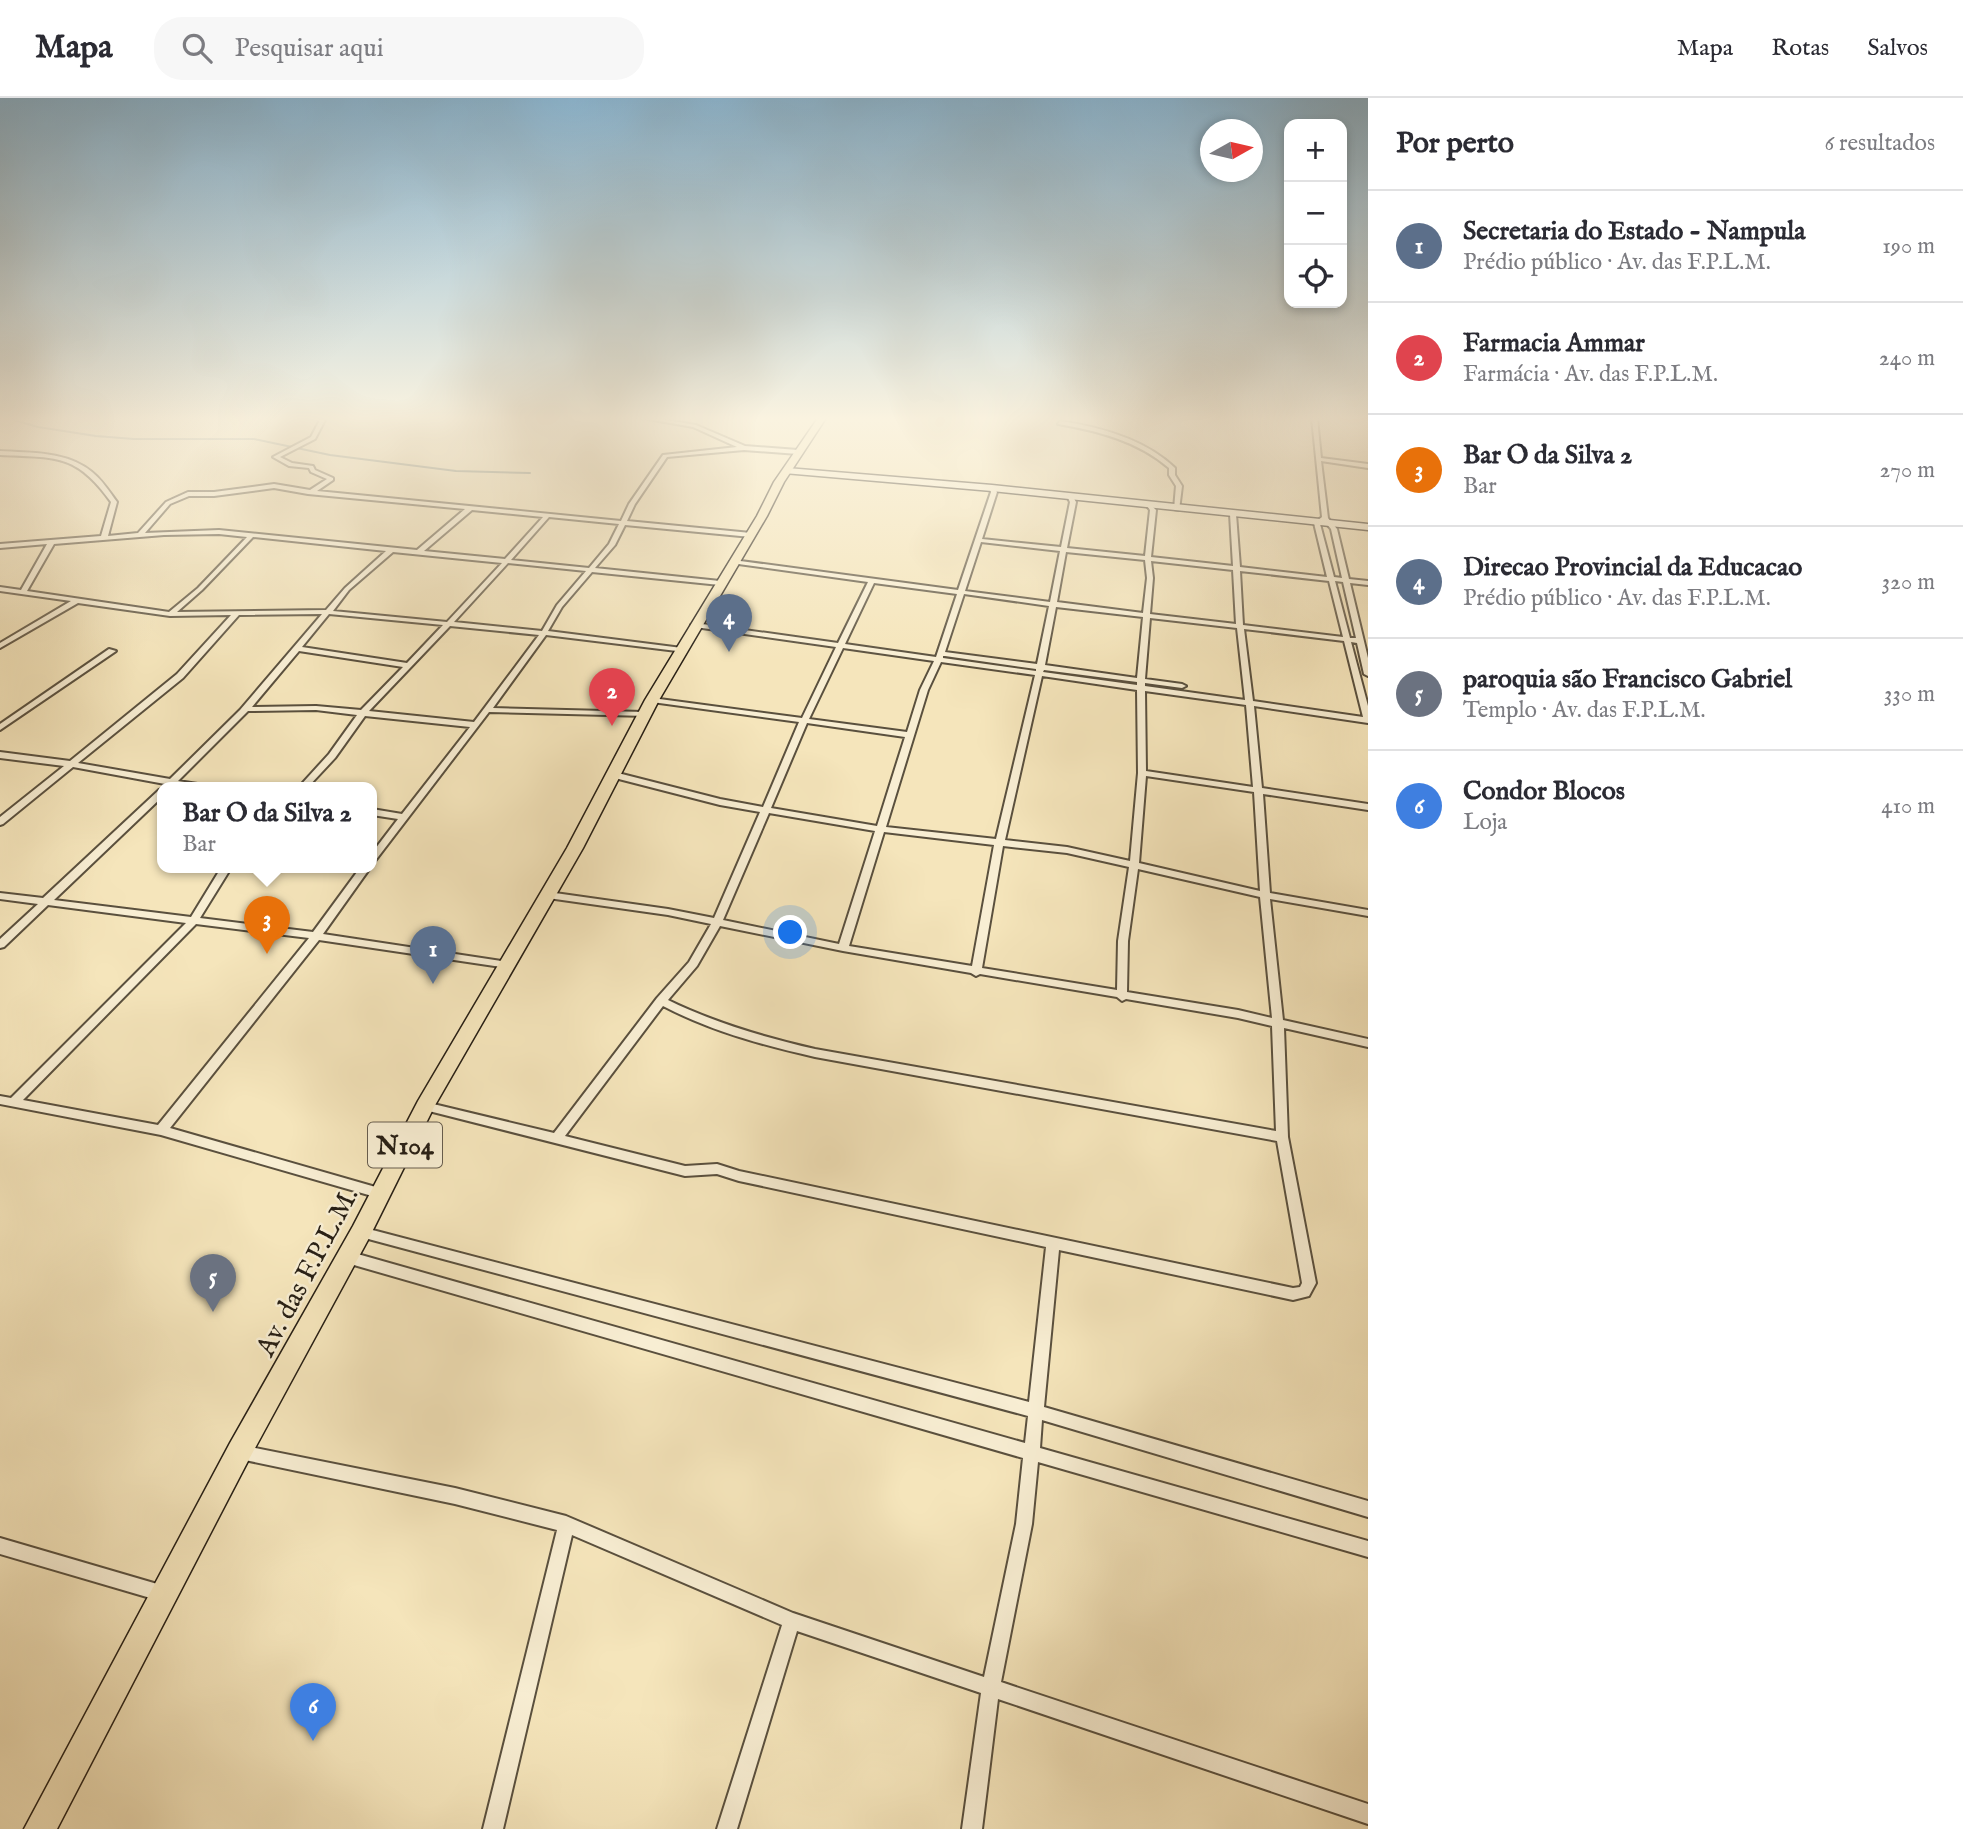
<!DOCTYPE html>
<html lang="pt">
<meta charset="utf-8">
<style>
:root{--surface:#fff;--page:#f7f7f7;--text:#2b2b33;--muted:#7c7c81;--line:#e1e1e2;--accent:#8f2418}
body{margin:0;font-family:"IM FELL English",serif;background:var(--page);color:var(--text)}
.controls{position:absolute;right:21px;top:21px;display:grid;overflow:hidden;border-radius:14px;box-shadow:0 4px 10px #0003}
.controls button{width:63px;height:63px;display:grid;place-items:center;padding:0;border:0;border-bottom:2px solid var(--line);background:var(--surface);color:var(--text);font:35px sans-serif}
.compass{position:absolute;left:1200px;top:21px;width:63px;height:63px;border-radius:50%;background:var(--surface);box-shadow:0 4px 10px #0003;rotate:82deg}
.you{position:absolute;left:791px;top:835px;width:24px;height:24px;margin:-18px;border:5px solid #fff;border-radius:50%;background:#1a73e8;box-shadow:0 0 0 10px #1a73e833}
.badge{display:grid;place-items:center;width:46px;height:46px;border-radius:50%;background:var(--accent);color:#fff;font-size:23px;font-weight:700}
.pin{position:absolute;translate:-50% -58px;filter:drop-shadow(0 2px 4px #0008)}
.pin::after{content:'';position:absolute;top:37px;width:24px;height:21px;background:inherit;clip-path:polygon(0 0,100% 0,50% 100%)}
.popup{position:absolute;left:157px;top:684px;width:220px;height:91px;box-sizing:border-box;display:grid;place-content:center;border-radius:14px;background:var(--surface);filter:drop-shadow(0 2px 5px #0005);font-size:23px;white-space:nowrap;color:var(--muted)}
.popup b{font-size:26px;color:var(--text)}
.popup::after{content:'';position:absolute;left:50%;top:100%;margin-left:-14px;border:14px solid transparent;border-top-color:var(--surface)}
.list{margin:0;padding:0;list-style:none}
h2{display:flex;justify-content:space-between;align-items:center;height:91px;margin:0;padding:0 28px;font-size:30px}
h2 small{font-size:23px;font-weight:400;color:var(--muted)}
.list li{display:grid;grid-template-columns:46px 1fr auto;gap:21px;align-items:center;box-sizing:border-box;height:112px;padding:0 28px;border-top:2px solid var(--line)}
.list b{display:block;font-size:26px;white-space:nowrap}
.list p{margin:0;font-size:23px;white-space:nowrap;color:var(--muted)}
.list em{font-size:23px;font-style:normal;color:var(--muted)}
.icon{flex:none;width:38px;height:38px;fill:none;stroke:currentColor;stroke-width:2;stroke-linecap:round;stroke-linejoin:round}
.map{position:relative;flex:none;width:1368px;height:1731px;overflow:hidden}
header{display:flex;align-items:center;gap:42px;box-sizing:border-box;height:98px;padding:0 35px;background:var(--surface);border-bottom:2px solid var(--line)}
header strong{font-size:33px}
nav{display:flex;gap:38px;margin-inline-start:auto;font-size:24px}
.search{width:490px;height:63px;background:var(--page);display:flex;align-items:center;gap:18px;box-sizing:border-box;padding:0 24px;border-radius:28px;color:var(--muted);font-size:26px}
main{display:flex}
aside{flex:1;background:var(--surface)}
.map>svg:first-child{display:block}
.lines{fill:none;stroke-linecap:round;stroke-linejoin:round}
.stream{stroke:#707e77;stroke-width:2}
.street-casing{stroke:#5a503e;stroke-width:4}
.secondary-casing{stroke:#271f15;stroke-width:3}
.primary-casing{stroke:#271f15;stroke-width:3}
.street{fill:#f8eed3;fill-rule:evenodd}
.secondary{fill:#f8eed3;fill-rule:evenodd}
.primary{fill:#f5e5bb;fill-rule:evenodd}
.labels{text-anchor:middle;stroke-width:5;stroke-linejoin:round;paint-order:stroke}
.shield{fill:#f8eed3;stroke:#665d4e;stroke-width:2}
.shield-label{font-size:26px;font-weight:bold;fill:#271f15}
.street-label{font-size:28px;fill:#271f15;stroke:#f8eed3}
</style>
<header>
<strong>Mapa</strong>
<div class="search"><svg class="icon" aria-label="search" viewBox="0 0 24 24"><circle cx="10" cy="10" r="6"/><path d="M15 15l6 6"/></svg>Pesquisar aqui</div>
<nav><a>Mapa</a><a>Rotas</a><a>Salvos</a></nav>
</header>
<main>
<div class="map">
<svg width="1368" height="1731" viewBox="0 0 1368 1731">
<rect width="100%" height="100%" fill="#f5e5bb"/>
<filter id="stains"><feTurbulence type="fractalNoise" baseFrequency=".00286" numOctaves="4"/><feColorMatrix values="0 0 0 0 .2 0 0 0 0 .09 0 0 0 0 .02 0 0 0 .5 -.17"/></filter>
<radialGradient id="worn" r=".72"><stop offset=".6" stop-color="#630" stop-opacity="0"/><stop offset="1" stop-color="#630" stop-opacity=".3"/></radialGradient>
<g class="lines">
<polyline class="stream" points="7,320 38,329 96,338 134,341 254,341 330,357 456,373 530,375"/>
<defs>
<g id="street">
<path d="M321,320H326L315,341L280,359L292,365L313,368L315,372L333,380V382L317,393L621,423L629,406L663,357L737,349L693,329L642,320H655L696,327L745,348L798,352L801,354L798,356L744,352L667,359L635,406L627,423L751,435L754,437L751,439L625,427L615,447L595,470L720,483L723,485L720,487L592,474L562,509L548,533L682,550L686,552L685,554L546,537L493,610L644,614H647V618L489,614L375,763L372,764V755L398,721L372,717V711L402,716L470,629L365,618L335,660L307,690H298L329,656L357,617L316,612L248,613L178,683L204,687L208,690H188L174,687L171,690L162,691L165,686L73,669L3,726L0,727V719L64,668L0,660V654L70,663L177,576L231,517L170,518L78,505L0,550V545L71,503L0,493V489L21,492L47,446L0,450V446L101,438L111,404C76,355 56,360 0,357V353C31,355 67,353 92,374C102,382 109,393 117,404L108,438L138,435L166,404L188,394H214L274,386L310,392L327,381L311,374L309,370L289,368L273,359L311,339ZM274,390L308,396L465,411L417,452L219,432L145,435L170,406L189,398H214ZM472,412L543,419L505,461L424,453ZM549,419L619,426L609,446L589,470L511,462ZM219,436L247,439L198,490L169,514L27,493L54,446L164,437ZM253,439L386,453L345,490L326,512L177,514L202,492ZM393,454L502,465L447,524L333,513L349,492ZM508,465L586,473L557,507L542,533L454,524ZM322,516L240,612L170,681L78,665L183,580L239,517ZM329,516L443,527L407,565L302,549ZM450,528L539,537L474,624L369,613ZM299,553L403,569L361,612L316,608L252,609Z"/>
<path d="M1312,320H1317L1321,360L1368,366V370L1321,363L1328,420L1337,431L1349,481L1368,483V487L1350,485L1368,560V578L1364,576L1357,545L1351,544L1368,608V625L1254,608L1262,690L1368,706V712L1263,696L1270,795L1368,812V818L1270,801L1283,922L1368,941V949L1284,930L1288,1039L1316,1185L1309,1198L1293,1202L1059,1152L1044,1309L1368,1403V1419L1042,1322L1040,1350L1368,1443V1459L1038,1364L1032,1426L1001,1584L1368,1706V1726L998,1601L982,1731H962L981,1595L797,1533L737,1731H717L782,1527L572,1437L503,1731H483L557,1432L455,1406L240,1361L235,1359L232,1354L235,1349L240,1347L455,1390L566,1418L793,1515L984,1579L1016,1426L1023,1360L347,1165L342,1163L340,1159L342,1155L347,1153L1025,1345L1028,1318L361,1139L356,1138L354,1134L356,1130L361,1129L1029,1304L1046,1149L739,1083L717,1076L685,1078L425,1012L421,1011L419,1008L421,1005L425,1004L554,1035L657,900L689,864L711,826L668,817L548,800L543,797L548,794L668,811L714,820L760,714L720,707L611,679L610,677L614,674L720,701L763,709L799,624L652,604L648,602L652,600L802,620L836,549L695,529L691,527L695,525L838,545L868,484L731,465L730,464L733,462L958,492L991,394L989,390L992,388L997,394L982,441L1061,449L1070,404L1067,398L1070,396L1072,397L1076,404L1067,450L1145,458L1150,412L1147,408L1150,406L1156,412L1151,459L1233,468L1230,416L1233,414L1236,416L1240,469L1327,479L1314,425L1322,419ZM1324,423L1331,431L1342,480L1334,479L1320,426ZM981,444L1060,453L1050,504L965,493ZM1066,454L1145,462L1147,480L1143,515L1057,504ZM1151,463L1233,472L1236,526L1150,516L1153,480ZM1240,473L1329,483L1343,539L1243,527ZM1335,483L1343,484L1356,540H1350ZM874,485L957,496L936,559L845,546ZM964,496L1049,508L1037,566L945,554ZM1056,509L1143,519L1137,580L1045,567ZM1150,520L1237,530L1245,602L1145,588V585L1182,590L1186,588L1182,586L1145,581ZM1244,531L1344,543L1363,619L1253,603ZM843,550L934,563L920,592L907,634L809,621ZM943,558H945L1036,571V573L943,560ZM941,564L1035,577L996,741L886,729L928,592ZM1044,572L1137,584V587L1043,574ZM1042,578L1137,592L1138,675L1130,763L1067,749L1005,742ZM1145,593L1246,607L1253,689L1146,673ZM807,625L905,639L877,728L771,710ZM1146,678L1254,694L1260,793L1139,765ZM769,715L875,733L839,846L723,822ZM884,734L994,747L972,868L849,848ZM1003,748L1067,755L1129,769L1118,843L1117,892L982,870ZM1138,771L1260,799L1272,920L1238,912L1127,894L1128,843ZM720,828L843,853L971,875L976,878L980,876L1117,899L1122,903L1126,901L1238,920L1272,928L1276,1033L815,951C763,939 715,925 668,902L697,868ZM663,908C711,933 762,947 815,959L1277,1043L1302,1185L1300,1189L1293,1190L739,1073L717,1066L685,1068L565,1038Z"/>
<path d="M1060,323C1100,329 1145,341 1175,370V377L1182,388L1179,412L1174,411L1176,388L1169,377V370C1138,343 1098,333 1058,326Z"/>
<polygon points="109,551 116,553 0,632 0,626"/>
<path d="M162,691V699L54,802L191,819L221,770H231L200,820L313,834L360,770H370L323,836L508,864L513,867L508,870L319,842L170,1030L379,1090L384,1091L385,1095L384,1099L379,1100L161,1037L0,1006V998L11,1000L186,825L48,807L4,849L0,850V841L38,806L0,801V795L43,800L159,692ZM196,826L309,840L158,1027L23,1002Z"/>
<polygon points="0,1440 164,1488 170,1490 172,1496 170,1502 164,1504 0,1456"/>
</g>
<polygon id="secondary" points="787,370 992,387 1368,426 1368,432 992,393 784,375 784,371"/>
<polygon id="primary" points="818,320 826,320 784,384 767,418 659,602 583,750 434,1009 369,1140 248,1363 57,1731 24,1731 230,1345 353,1128 418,1003 567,750 645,602 757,418 774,384"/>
</defs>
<use href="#street" class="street-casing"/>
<use href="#secondary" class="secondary-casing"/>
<use href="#primary" class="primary-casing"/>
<use href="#street" class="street"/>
<use href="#secondary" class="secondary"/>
<use href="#primary" class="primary"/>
</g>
<linearGradient id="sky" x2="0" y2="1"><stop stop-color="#8bb8d5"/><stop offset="0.57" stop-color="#faf3e0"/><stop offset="1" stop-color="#faf3e0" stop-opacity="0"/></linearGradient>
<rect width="1368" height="563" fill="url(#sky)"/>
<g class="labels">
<rect class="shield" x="368" y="1024.5" width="74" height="45" rx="5"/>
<g class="shield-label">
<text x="405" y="1056">N104</text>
</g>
<g class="street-label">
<text transform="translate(306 1173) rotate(-62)" y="10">Av. das F.P.L.M.</text>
</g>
</g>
<rect width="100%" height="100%" filter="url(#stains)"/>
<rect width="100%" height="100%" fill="url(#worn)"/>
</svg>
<div class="controls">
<button>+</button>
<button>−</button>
<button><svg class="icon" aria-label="locate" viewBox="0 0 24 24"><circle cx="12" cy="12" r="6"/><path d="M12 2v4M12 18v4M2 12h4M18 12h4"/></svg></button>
</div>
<svg class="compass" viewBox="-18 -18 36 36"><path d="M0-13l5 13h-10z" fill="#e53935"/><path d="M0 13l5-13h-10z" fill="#7c7c81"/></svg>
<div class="you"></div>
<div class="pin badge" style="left:433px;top:886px;background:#5c6f8a">1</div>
<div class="pin badge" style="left:612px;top:628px;background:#e0444e">2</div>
<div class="pin badge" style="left:267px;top:856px;background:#e8710a">3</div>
<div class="popup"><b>Bar O da Silva 2</b>Bar</div>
<div class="pin badge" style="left:729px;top:554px;background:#5c6f8a">4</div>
<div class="pin badge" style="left:213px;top:1214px;background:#6b7280">5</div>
<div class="pin badge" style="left:313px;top:1643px;background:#3f7fe0">6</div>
</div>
<aside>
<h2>Por perto<small>6 resultados</small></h2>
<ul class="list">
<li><span class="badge" style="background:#5c6f8a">1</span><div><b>Secretaria do Estado - Nampula</b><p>Prédio público · Av. das F.P.L.M.</p></div><em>190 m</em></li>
<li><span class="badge" style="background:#e0444e">2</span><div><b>Farmacia Ammar</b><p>Farmácia · Av. das F.P.L.M.</p></div><em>240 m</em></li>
<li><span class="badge" style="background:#e8710a">3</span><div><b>Bar O da Silva 2</b><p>Bar</p></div><em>270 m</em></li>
<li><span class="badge" style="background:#5c6f8a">4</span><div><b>Direcao Provincial da Educacao</b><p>Prédio público · Av. das F.P.L.M.</p></div><em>320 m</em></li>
<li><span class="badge" style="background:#6b7280">5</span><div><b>paroquia são Francisco Gabriel</b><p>Templo · Av. das F.P.L.M.</p></div><em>330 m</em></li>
<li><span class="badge" style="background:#3f7fe0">6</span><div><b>Condor Blocos</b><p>Loja</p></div><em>410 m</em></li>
</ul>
</aside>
</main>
